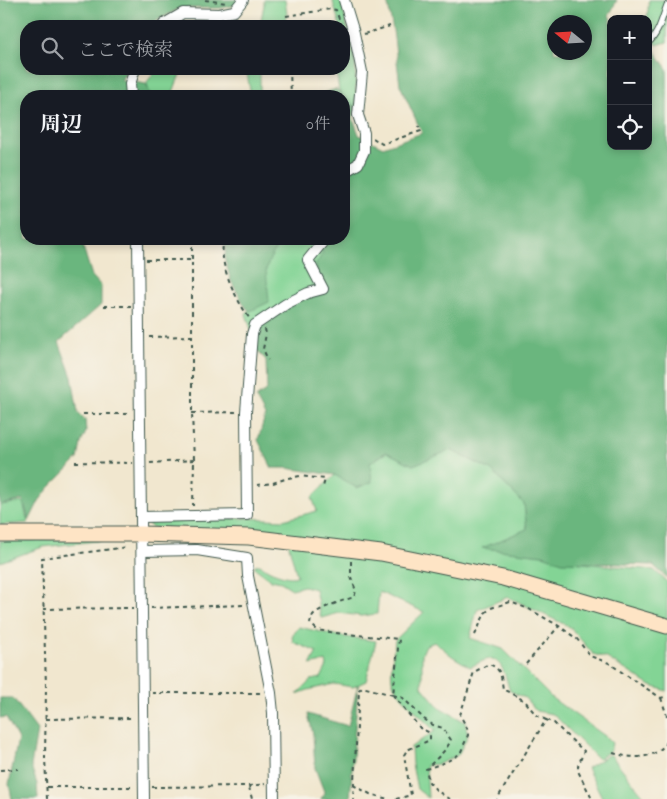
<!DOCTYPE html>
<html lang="ja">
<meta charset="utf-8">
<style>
:root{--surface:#171b24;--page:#20242c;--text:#f1f3f6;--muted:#9ea1a6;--line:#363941}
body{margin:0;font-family:"IM FELL Double Pica","Noto Serif JP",serif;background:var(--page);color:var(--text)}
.controls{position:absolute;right:15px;top:15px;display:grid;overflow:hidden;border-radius:10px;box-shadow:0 2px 8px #0003}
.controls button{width:45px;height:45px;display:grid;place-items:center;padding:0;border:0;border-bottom:1px solid var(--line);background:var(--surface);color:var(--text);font:25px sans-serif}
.compass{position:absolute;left:547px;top:15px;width:45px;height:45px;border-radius:50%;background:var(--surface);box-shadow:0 2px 8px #0003;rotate:288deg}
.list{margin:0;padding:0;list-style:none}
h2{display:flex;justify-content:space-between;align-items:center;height:65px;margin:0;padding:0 20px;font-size:21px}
h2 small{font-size:16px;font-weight:400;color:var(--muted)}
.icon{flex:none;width:28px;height:28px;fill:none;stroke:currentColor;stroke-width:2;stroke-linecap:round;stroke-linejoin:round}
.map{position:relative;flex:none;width:667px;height:799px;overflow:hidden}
.search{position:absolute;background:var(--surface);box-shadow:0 2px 8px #0003;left:20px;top:20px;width:330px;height:55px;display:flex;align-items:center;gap:12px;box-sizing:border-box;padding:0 18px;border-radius:20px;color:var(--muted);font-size:19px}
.panel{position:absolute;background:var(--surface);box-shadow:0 2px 8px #0003;left:20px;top:90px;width:330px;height:155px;border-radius:20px}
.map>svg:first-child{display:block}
.green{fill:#83d495;stroke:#518864}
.forest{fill:#6ab67e;stroke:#447a59;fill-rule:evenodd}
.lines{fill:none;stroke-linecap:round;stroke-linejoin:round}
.lane-casing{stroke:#3e564b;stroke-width:7}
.street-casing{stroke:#3e564b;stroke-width:12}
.secondary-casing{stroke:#3e564b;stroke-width:17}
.path{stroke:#3e564b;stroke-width:2;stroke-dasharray:4 4;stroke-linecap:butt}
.lane{stroke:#fff;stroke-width:5}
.street{stroke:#fff;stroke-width:10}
.secondary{stroke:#fee4c5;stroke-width:15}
</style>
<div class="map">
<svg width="667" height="799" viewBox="0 0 667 799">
<rect width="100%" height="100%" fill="#f7f3e8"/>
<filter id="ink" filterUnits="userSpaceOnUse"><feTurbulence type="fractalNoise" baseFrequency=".02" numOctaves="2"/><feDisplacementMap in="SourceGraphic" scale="10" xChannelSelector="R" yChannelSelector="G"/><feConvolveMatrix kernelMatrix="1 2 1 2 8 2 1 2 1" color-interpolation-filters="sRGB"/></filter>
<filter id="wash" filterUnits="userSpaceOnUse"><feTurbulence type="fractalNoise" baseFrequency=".0096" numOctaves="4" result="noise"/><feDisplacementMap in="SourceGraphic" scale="20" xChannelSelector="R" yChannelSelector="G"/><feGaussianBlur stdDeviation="1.12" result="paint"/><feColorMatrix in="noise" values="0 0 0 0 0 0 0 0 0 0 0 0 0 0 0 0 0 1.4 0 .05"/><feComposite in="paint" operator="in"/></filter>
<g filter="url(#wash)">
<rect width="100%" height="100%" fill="#f1e7cf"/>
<g class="green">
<polygon points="264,0 285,0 287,14 285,18 288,26 257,26 260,25 264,5"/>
<polygon points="334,0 341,0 355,61 356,108 339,91 336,69 344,69 344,47 347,47 344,38 344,26 340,26 333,2"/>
<polygon points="649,0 667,0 667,42 657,45 648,37 647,19"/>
<polygon points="157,69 182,69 173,92 176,96 149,96 147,82"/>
<polygon points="218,69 260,69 260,96 251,96 247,73"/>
<polygon points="281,239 312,239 324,249 326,294 263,338 257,340 254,339 246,314 253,305 270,257"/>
<path d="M450,450L491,470L524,504L527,529L483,548L543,555L572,562L654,570L667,582V691L651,686L607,658L593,654L570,627L508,597L477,610L470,638L503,649L553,699L605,736L612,743L610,751L598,759L553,714L536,711L525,698L510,691C506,681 504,659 489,659C483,660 475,665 470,667L452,656L435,642L426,645L422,654V687L439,707L465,722L468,735L458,755L439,764L426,765L428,798L417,789L412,764L411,747L435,731C425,721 394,692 392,680C390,667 394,653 395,640L424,612L379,592L377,614L361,616L339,613L321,618L315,589L304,586L292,589L281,582L271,580L255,568V565C262,564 264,568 270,571C277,574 290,579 297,576L287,538L151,527L147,522L248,518L283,520L317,511L312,497L335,475L357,488L370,463L387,452L413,465Z"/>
<polygon points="23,502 28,523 0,525 0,505"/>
<polygon points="132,537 43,547 0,562 0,541"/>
<polygon points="299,627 339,636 376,641 366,681 353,687 334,684 308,690 297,694 311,680 321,678 327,666 326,661 310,665 317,652 293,642 292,636"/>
<polygon points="610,754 646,799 639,799 638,798 631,799 603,799 587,768"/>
</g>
<g class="forest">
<polygon points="0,0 239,0 235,5 222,8 180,8 156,21 153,26 26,26 26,69 128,69 121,80 146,84 151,96 26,96 26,239 87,239 83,247 92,276 101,286 101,305 59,342 72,377 78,413 85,420 86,432 81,443 78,459 48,489 39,501 29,521 23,500 0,505"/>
<path d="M387,0H617L609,16L611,19V146H648V48L655,51L667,69V578L653,565L562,562L543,555L482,548L527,529L524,504L491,470L451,450L413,465L386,452L370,463L372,482L357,488L335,475L286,468H272L258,440L265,416L256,398L267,390L266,360L256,350V342L261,333L255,325L320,289L316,264L323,253L320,246L306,239H344V96H314L336,89L356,108L353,118L359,135L383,147L422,133L400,85L393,30ZM554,22H584V52H554Z"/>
<polygon points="226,239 283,239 280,241 270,259 266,270 269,302 250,311 246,308 231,281 225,260"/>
<polygon points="358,685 350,799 320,799 325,794 315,768 313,734 308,714 348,726"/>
<polygon points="0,698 13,698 37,730 31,766 37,784 38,799 12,799 9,784 18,739 6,717 0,718"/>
</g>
</g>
<g filter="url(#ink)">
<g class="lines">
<defs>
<path id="lane" d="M648,43C659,34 662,18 667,5"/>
<g id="street">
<polyline points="163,26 164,24 183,13 219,14 234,11 243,0"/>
<polyline points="131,96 130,84 135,69"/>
<polyline points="344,172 358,164 364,151 364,133 358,115 362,72 354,33 344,0"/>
<polyline points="138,239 144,799"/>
<polyline points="141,517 247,515 246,412 252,334 255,325 286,304 308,293 323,289 308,260 325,239"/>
<polyline points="142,551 197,550 247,558 248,576 271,693 273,713 274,799"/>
</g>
<polyline id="secondary" points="0,534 141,534 249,537 381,553 503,578 667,626"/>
</defs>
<use href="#lane" class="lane-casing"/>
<use href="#street" class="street-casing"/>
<use href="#secondary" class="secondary-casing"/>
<g class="path">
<polyline points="205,0 226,3"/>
<polyline points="286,16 331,9 336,10 340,22"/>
<polyline points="364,34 390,26"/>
<polyline points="290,69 291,96"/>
<polyline points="220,95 220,96"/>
<polyline points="373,138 382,144 421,131 419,126"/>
<polyline points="192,239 192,413 194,460 193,506"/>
<path d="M223,239C223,245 222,252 223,258C225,277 239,304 250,319"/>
<polyline points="146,260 191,260"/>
<polyline points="104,306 131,306"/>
<polyline points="265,329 266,334 263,349 268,360"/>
<polyline points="149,337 191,336"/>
<polyline points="192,413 237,412"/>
<polyline points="83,414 130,414"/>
<polyline points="75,462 132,463"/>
<polyline points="150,463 194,460"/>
<polyline points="257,485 273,483 288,478 300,476 325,479 323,487"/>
<path d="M351,561V577L356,591L354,597C345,600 319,608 313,615C311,618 311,620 310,623L317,630L336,633L399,639L393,695L362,687L359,690L353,799"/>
<polyline points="151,608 246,605"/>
<polyline points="43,609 133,608"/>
<polyline points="475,635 485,613 491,608 510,602 529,609 559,626 577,639 590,656 609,663 623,673 661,698 667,696"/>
<polyline points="526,664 559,626"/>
<polyline points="152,693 263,693"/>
<polyline points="393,695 420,728 430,733 430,740 407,750 404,755 411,795 396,799"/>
<path d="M393,695L403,698L424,719L433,725L443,728L451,740C446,751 436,759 428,767"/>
<polyline points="661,698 667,716"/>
<polyline points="46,719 134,718"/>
<polyline points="546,720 554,723 567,736 584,751 578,766 578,771 592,799"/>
<path d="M613,753C632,759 655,760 667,742"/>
<polyline points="0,770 18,769"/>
<polyline points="353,785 370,794 388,799"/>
<polyline points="47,787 135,787"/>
<polyline points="152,787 249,786 265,784"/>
<polyline points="249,787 252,799"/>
<polyline points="47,799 45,758 46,686 42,558 128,547"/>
<path d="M450,799L437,791L429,782L426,769L446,762L460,754L468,735L467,728L460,715L474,672L489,664C502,669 501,677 503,689L525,701L536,715L546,720L497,799"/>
</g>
<use href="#lane" class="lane"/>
<use href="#street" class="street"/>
<use href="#secondary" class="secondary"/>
</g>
</g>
</svg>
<div class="controls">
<button>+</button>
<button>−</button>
<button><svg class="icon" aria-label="locate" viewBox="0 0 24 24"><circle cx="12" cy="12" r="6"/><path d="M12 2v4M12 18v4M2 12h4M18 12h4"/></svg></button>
</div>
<svg class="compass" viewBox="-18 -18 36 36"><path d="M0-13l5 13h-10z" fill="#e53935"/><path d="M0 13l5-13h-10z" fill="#9ea1a6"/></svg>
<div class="search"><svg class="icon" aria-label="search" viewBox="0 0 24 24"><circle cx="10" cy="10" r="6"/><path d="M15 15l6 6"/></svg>ここで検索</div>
<section class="panel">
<h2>周辺<small>0件</small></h2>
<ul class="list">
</ul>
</section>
</div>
